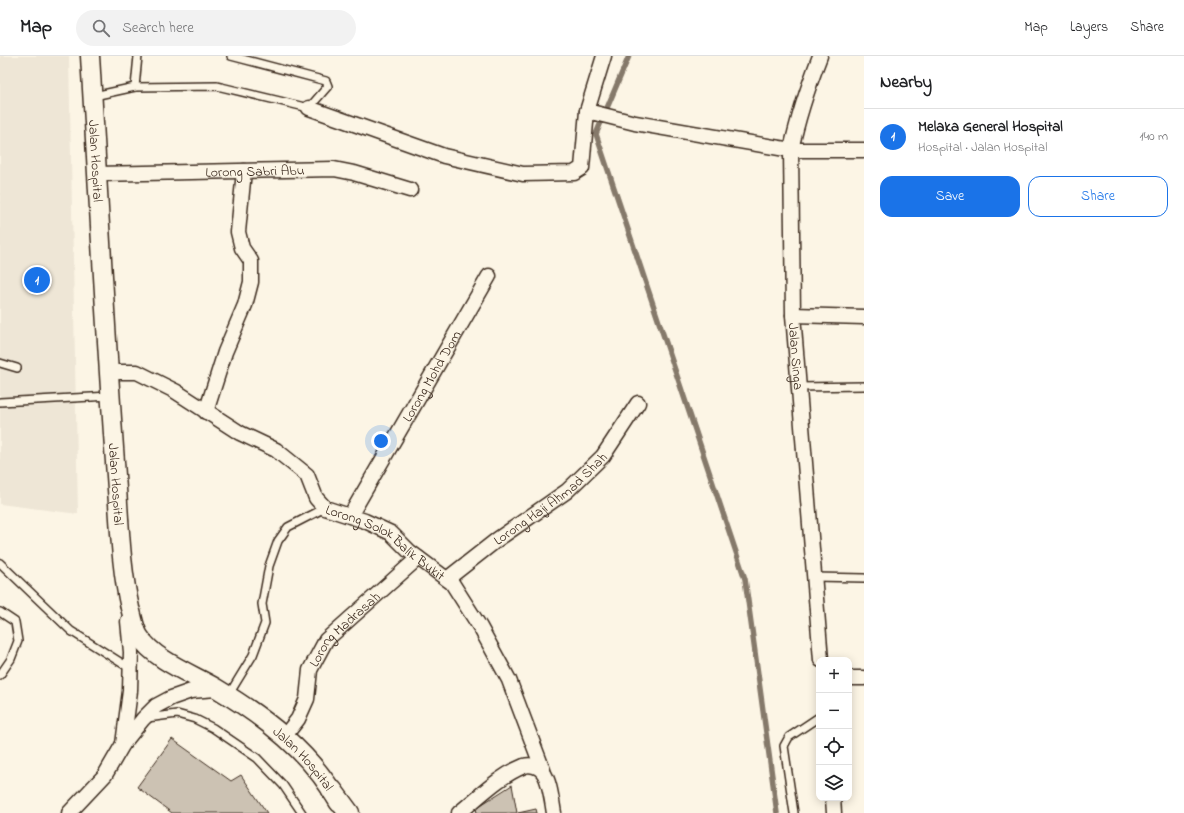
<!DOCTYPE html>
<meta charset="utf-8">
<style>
:root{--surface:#fff;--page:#f2f2f2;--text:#202124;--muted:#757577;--line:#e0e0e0;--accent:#1a73e8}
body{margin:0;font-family:"Indie Flower",sans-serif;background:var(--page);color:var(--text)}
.controls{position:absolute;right:12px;bottom:12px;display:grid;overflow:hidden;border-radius:8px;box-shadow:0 2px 10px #0003}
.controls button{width:36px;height:36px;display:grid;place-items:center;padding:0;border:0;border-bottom:1px solid var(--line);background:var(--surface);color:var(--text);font:20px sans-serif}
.you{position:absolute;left:381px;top:385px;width:14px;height:14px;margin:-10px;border:3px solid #fff;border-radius:50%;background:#1a73e8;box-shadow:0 0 0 6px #1a73e833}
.badge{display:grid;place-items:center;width:26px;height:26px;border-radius:50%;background:var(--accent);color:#fff;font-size:13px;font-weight:700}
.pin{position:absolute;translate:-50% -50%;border:2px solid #fff;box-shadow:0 1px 4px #0006}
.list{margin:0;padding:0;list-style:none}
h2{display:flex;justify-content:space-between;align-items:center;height:52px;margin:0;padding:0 16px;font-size:17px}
h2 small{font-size:13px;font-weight:400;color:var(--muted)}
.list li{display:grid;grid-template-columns:26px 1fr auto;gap:12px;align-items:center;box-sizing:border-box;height:56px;padding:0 16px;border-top:1px solid var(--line)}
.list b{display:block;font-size:15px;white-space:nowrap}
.list p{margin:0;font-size:13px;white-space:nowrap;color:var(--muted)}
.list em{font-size:13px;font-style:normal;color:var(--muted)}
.actions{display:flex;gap:8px;padding:12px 16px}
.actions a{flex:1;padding:9px 0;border:1px solid var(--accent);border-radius:12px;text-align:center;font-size:14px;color:var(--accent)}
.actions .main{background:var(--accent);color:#fff}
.icon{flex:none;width:22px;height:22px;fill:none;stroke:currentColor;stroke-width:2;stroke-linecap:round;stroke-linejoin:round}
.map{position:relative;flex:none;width:864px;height:757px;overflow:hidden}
header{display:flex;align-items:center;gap:24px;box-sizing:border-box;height:56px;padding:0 20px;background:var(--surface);border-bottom:1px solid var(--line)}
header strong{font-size:19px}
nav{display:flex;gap:22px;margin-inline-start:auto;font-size:14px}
.search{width:280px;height:36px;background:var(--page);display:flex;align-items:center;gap:10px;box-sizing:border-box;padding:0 14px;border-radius:22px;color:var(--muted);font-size:15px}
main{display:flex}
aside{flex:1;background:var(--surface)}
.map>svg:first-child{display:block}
.built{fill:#eee6d6}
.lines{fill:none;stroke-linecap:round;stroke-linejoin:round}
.stream{stroke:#85796b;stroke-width:5.5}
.building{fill:#ccc2b3;stroke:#3b2a1e}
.service-casing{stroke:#3b2a1e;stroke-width:10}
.minor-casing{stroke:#3b2a1e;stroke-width:17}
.tertiary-casing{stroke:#3b2a1e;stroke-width:21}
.secondary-casing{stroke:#3b2a1e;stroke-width:23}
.service{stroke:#fcf5e5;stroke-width:7}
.minor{stroke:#fcf5e5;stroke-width:14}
.tertiary{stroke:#fcf5e5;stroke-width:18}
.secondary{stroke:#fcf5e5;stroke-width:20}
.labels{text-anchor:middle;stroke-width:3.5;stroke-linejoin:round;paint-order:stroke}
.street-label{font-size:14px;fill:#3b2a1e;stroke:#fcf5e5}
</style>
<header>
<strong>Map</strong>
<div class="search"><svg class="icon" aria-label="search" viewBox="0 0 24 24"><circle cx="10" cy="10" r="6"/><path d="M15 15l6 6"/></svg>Search here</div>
<nav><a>Map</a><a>Layers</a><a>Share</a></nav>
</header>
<main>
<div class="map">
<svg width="864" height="757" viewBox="0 0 864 757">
<rect width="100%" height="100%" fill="#fcf5e5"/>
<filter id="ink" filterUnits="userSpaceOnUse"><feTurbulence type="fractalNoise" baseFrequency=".025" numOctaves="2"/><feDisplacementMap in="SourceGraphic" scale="8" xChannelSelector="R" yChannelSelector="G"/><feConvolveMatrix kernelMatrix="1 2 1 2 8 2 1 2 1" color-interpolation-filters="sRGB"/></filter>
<g filter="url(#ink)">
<polygon class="built" points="0,0 69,0 78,458 0,448"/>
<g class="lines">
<polyline class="stream" points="629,0 596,78 745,523 777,757"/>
</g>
<g class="building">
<polygon points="172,683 231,725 241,719 267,757 172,757 137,731"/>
<polygon points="512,729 517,757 477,757 476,752"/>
<polygon points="536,753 537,757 518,757"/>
</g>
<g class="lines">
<defs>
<g id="service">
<polyline points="135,31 138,0"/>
<polyline points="94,40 135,31 217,30 309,52 328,30 326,25 231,0"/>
<polyline points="0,307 17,312"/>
<polyline points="799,331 864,330"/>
<polyline points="0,346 110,340"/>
<polyline points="0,507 71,575 131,613"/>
<polyline points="815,521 864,522"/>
<polyline points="0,556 15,566 18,585 11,603 0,619"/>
<polyline points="228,640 253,599 265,567 262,548 269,510 278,485 288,471 325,452"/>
<polyline points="147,662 177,658 195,663 213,672 257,702 283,729 302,757"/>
<polyline points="794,757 784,690 789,681 819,661"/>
</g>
<g id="minor">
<path id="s1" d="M820,0C808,31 798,61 791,94L793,259L821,604"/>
<polyline points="309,52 444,100 523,118 574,117 582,112 587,55 635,67 791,94 864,94"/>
<polyline points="587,55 604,0"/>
<path id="s2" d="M97,118L334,113L354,117L410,134"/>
<polyline points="793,259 864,261"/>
<path id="s3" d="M108,316H137L175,335L240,377L276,394L307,419L316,442L325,452L365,465L391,477L409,495L452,527L480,571L509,624L543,714"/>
<polyline points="206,356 225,296 245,249 251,226 251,205 242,192 238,176 244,115"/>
<path id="s4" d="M350,460L489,220"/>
<path id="s5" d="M447,523L498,483L567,435L603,400L638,347"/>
<polyline points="849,622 864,622"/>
<path id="s6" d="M284,681L298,663L307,643L310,614L326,584L418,502"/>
<polyline points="123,688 130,635 131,596 128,565"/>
<polyline points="833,742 834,757"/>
<polyline points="69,757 105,719 123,688 143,663 156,650 171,642 191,635 216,633"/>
<path d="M459,757C479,741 499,720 524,710C530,708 539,710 543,716C550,725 552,746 554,757"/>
</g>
<g id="tertiary">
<path id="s7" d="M90,0C99,145 106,289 117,433C120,473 121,513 130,552C133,561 134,572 139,580C154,604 192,618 216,632C264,661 312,697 339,747"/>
</g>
<polyline id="secondary" points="332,734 349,757"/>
</defs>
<use href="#service" class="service-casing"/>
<use href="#minor" class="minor-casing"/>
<use href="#tertiary" class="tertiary-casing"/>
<use href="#secondary" class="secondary-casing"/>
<use href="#service" class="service"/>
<use href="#minor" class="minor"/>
<use href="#tertiary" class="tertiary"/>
<use href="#secondary" class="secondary"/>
</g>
</g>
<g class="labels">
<g class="street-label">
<text dy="5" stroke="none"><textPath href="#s7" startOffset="105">Jalan Hospital</textPath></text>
<text dy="5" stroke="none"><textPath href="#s2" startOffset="158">Lorong Sabri Abu</textPath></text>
<text dy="5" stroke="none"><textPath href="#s1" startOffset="305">Jalan Singa</textPath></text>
<text dy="5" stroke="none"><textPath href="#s4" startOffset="162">Lorong Mohd Dom</textPath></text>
<text dy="5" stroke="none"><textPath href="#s7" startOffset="429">Jalan Hospital</textPath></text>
<text dy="5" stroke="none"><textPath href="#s5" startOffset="131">Lorong Haji Ahmad Shah</textPath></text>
<text dy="5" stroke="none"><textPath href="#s3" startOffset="337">Lorong Solok Balik Bukit</textPath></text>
<text dy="5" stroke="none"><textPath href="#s6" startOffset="128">Lorong Madrasah</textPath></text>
<text dy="5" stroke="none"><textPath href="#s7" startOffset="790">Jalan Hospital</textPath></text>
</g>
</g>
</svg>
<div class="controls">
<button>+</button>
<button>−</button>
<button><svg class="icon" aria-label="locate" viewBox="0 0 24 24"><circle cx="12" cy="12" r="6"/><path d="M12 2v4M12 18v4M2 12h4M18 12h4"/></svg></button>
<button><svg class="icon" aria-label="layers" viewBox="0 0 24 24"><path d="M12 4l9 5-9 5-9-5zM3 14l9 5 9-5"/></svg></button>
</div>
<div class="you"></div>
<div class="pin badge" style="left:37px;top:224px">1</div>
</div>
<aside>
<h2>Nearby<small></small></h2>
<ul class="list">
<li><span class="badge">1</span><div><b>Melaka General Hospital</b><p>Hospital · Jalan Hospital</p></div><em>140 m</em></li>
</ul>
<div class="actions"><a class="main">Save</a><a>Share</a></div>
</aside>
</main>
